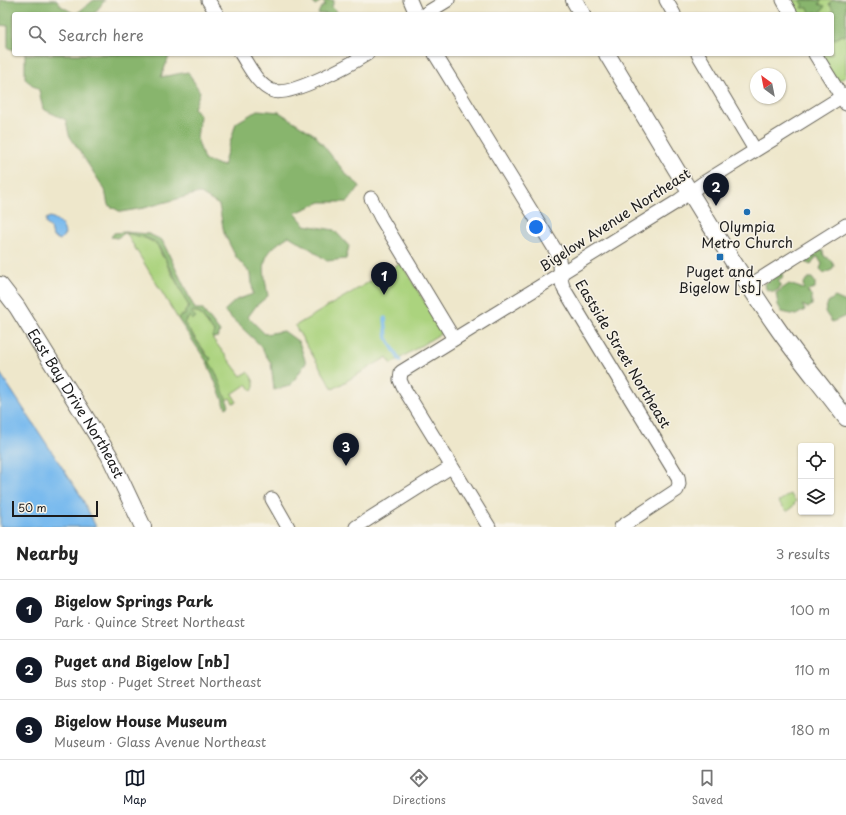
<!DOCTYPE html>
<meta charset="utf-8">
<style>
:root{--surface:#fff;--page:#f6f6f6;--text:#222;--muted:#767676;--line:#e0e0e0;--accent:#111827}
body{margin:0;font-family:"Playpen Sans",sans-serif;background:var(--page);color:var(--text)}
.controls{position:absolute;right:12px;bottom:12px;display:grid;overflow:hidden;border-radius:4px;box-shadow:0 1px 3px #0004}
.controls button{width:36px;height:36px;display:grid;place-items:center;padding:0;border:0;border-bottom:1px solid var(--line);background:var(--surface);color:var(--text);font:20px sans-serif}
.compass{position:absolute;left:750px;top:68px;width:36px;height:36px;border-radius:50%;background:var(--surface);box-shadow:0 1px 3px #0004;rotate:328deg}
.scale{position:absolute;left:12px;bottom:10px;width:86px;box-sizing:border-box;padding-left:4px;border:2px solid #1c1c1c;border-top:0;font-size:11px;line-height:14px;white-space:nowrap;color:#1c1c1c;-webkit-text-stroke:3px #f7f3e8;paint-order:stroke}
.you{position:absolute;left:536px;top:227px;width:14px;height:14px;margin:-10px;border:3px solid #fff;border-radius:50%;background:#1a73e8;box-shadow:0 0 0 6px #1a73e833}
.badge{display:grid;place-items:center;width:26px;height:26px;border-radius:50%;background:var(--accent);color:#fff;font-size:13px;font-weight:700}
.pin{position:absolute;translate:-50% -33px;filter:drop-shadow(0 1px 2px #0008)}
.pin::after{content:'';position:absolute;top:21px;width:14px;height:12px;background:inherit;clip-path:polygon(0 0,100% 0,50% 100%)}
.list{margin:0;padding:0;list-style:none}
h2{display:flex;justify-content:space-between;align-items:center;height:52px;margin:0;padding:0 16px;font-size:17px}
h2 small{font-size:13px;font-weight:400;color:var(--muted)}
.list li{display:grid;grid-template-columns:26px 1fr auto;gap:12px;align-items:center;box-sizing:border-box;height:60px;padding:0 16px;border-top:1px solid var(--line)}
.list b{display:block;font-size:15px;white-space:nowrap}
.list p{margin:0;font-size:13px;white-space:nowrap;color:var(--muted)}
.list em{font-size:13px;font-style:normal;color:var(--muted)}
.icon{flex:none;width:22px;height:22px;fill:none;stroke:currentColor;stroke-width:2;stroke-linecap:round;stroke-linejoin:round}
.map{position:relative;flex:none;width:846px;height:527px;overflow:hidden}
.search{position:absolute;background:var(--surface);box-shadow:0 1px 3px #0004;left:12px;right:12px;top:12px;height:44px;display:flex;align-items:center;gap:10px;box-sizing:border-box;padding:0 14px;border-radius:4px;color:var(--muted);font-size:15px}
.sheet{height:232px;background:var(--surface)}
nav{display:flex;justify-content:space-around;align-items:center;box-sizing:border-box;height:56px;border-top:1px solid var(--line);background:var(--surface);font-size:11px;color:var(--muted)}
nav a{display:grid;justify-items:center;gap:2px}
nav .on{color:var(--accent)}
.map>svg:first-child{display:block}
.green{fill:#abd37e;stroke:#64784d}
.forest{fill:#88b56d;stroke:#526844}
.water{fill:#78baee;stroke:#4a6b85}
.lines{fill:none;stroke-linecap:round;stroke-linejoin:round}
.stream{stroke:#78baee;stroke-width:3.5}
.minor-casing{stroke:#666359;stroke-width:15}
.tertiary-casing{stroke:#666359;stroke-width:18}
.minor{stroke:#fff;stroke-width:13}
.tertiary{stroke:#fff;stroke-width:16}
.poi-dot{fill:#1f6fb2;stroke:#f7f3e8;stroke-width:1.5}
.labels{text-anchor:middle;stroke-width:3;stroke-linejoin:round;paint-order:stroke}
.street-label{font-size:14px;fill:#1c1c1c;stroke:#f7f3e8}
.poi-label{font-size:14px;fill:#1c1c1c;stroke:#f7f3e8}
</style>
<div class="map">
<svg width="846" height="527" viewBox="0 0 846 527">
<rect width="100%" height="100%" fill="#f7f3e8"/>
<filter id="ink" filterUnits="userSpaceOnUse"><feTurbulence type="fractalNoise" baseFrequency=".025" numOctaves="2"/><feDisplacementMap in="SourceGraphic" scale="8" xChannelSelector="R" yChannelSelector="G"/><feConvolveMatrix kernelMatrix="1 2 1 2 8 2 1 2 1" color-interpolation-filters="sRGB"/></filter>
<filter id="wash" filterUnits="userSpaceOnUse"><feTurbulence type="fractalNoise" baseFrequency=".012" numOctaves="4" result="noise"/><feDisplacementMap in="SourceGraphic" scale="16" xChannelSelector="R" yChannelSelector="G"/><feGaussianBlur stdDeviation="0.9" result="paint"/><feColorMatrix in="noise" values="0 0 0 0 0 0 0 0 0 0 0 0 0 0 0 0 0 1.4 0 .05"/><feComposite in="paint" operator="in"/></filter>
<g filter="url(#wash)">
<rect width="100%" height="100%" fill="#eee7cb"/>
<g class="green">
<polygon points="785,0 846,0 846,76 836,82 819,54 832,54 832,14 794,14"/>
<polygon points="126,233 141,236 157,244 162,256 166,260 167,265 190,307 185,311 186,316 182,315 178,319"/>
<polygon points="401,263 443,332 391,364 387,357 333,389 295,326"/>
<path d="M193,311L200,314L215,333L212,336L213,339L241,376L248,372C252,378 257,384 252,391L247,384L232,394L237,402L233,403L230,398L226,400L206,353L184,323L190,316L192,320V313Z"/>
<polygon points="790,494 796,501 791,509 787,511 778,502"/>
</g>
<g class="forest">
<polygon points="0,0 57,0 61,6 75,14 14,14 14,50 8,48 8,26 0,25"/>
<polygon points="94,0 105,0 94,14 76,14"/>
<polygon points="311,0 334,0 332,7 339,14 318,14 320,9 325,5 324,2 319,0 320,2 315,5"/>
<polygon points="803,0 822,0 819,4 825,6 819,14 816,12 811,14 808,8 802,8 804,4 800,2"/>
<polygon points="833,0 846,0 846,35 840,36 836,39 832,38 832,14 828,14 834,11 829,4"/>
<path d="M25,54H170L161,77L188,72L200,92L194,108L200,116L197,138L204,160L223,166L236,123L258,110L279,112L315,135L347,175L360,186L348,202H321L295,213L305,225L334,230L349,246L346,259L327,261L312,250L289,236C260,254 262,263 268,296L256,306L248,317L265,334L284,331L299,342L306,363L290,386L274,390L271,363L258,343L224,311L236,300L253,294L251,274L236,257L224,233L219,205L199,193L144,208L121,212L108,205L105,190L69,135L66,120L43,109L39,90L25,79Z"/>
<path d="M125,232L149,234L162,240L195,309H202L220,332L218,337L213,338L212,336L215,333L200,314L193,311L192,313L196,317L192,320L190,316L184,323L207,356L211,358L209,362L215,371L229,406L226,408L207,362L178,319L180,316L185,315V311L189,307L170,268L167,265L166,260C162,256 162,251 158,246C152,237 135,236 125,233L117,238L111,237L114,233Z"/>
<polygon points="818,248 823,251 824,256 831,260 834,266 832,270 824,273 820,269 822,264 817,256 811,265 802,261 804,256"/>
<polygon points="796,264 796,266 783,272 782,279 778,281 781,284 779,289 774,292 766,289 765,283"/>
<polygon points="808,278 812,278 815,282 815,289 807,291 812,296 812,305 808,308 802,305 805,310 796,315 782,312 778,305 776,293 789,284 804,289 803,284"/>
<polygon points="835,297 846,302 846,316 832,322 825,312 828,302"/>
</g>
<g class="water">
<path d="M50,217C58,219 64,226 65,234L60,240L53,237L51,228L46,224V219Z"/>
<polygon points="0,373 81,496 96,527 0,527"/>
</g>
<g class="lines">
<polyline class="stream" points="385,318 387,338 400,361"/>
</g>
</g>
<g filter="url(#ink)">
<g class="lines">
<defs>
<g id="minor">
<polyline points="208,0 217,14"/>
<polyline points="410,0 416,14"/>
<polyline points="666,0 674,14"/>
<polyline points="783,0 791,14"/>
<polyline points="425,14 448,0"/>
<path d="M241,54C249,66 258,86 273,91C291,97 351,64 367,54"/>
<path d="M435,54L556,251C563,264 558,276 564,289L678,477L679,484L677,490L621,527"/>
<polyline points="698,54 755,150"/>
<polyline points="815,54 846,104"/>
<polyline points="371,198 381,218 454,339"/>
<polyline points="749,286 846,225"/>
<polyline points="272,499 288,527"/>
<polyline points="356,527 451,467"/>
<polyline points="489,527 403,387 400,380 401,372 675,203 703,183 846,94"/>
</g>
<g id="tertiary">
<polyline points="574,0 582,14"/>
<path d="M607,54C662,145 715,238 776,326C798,358 823,387 846,418"/>
<path id="s1" d="M0,285L17,307L109,455L143,527"/>
</g>
</defs>
<use href="#minor" class="minor-casing"/>
<use href="#tertiary" class="tertiary-casing"/>
<use href="#minor" class="minor"/>
<use href="#tertiary" class="tertiary"/>
</g>
</g>
<g class="poi-dot">
<circle cx="747" cy="212" r="4"/>
<rect x="716" y="253" width="8" height="8" rx="2"/>
</g>
<g class="labels">
<g class="street-label">
<text transform="translate(615 220) rotate(-33)" y="5">Bigelow Avenue Northeast</text>
<text transform="translate(623 354) rotate(59)" y="5">Eastside Street Northeast</text>
<text dy="5" stroke="none"><textPath href="#s1" startOffset="141">East Bay Drive Northeast</textPath></text>
</g>
<g class="poi-label">
<text x="747" y="232">Olympia<tspan x="747" dy="16">Metro Church</tspan></text>
<text x="720" y="277">Puget and<tspan x="720" dy="16">Bigelow [sb]</tspan></text>
</g>
</g>
</svg>
<div class="controls">
<button><svg class="icon" aria-label="locate" viewBox="0 0 24 24"><circle cx="12" cy="12" r="6"/><path d="M12 2v4M12 18v4M2 12h4M18 12h4"/></svg></button>
<button><svg class="icon" aria-label="layers" viewBox="0 0 24 24"><path d="M12 4l9 5-9 5-9-5zM3 14l9 5 9-5"/></svg></button>
</div>
<svg class="compass" viewBox="-18 -18 36 36"><path d="M0-13l5 13h-10z" fill="#e53935"/><path d="M0 13l5-13h-10z" fill="#767676"/></svg>
<div class="scale">50 m</div>
<div class="you"></div>
<div class="pin badge" style="left:384px;top:295px">1</div>
<div class="pin badge" style="left:716px;top:206px">2</div>
<div class="pin badge" style="left:346px;top:466px">3</div>
<div class="search"><svg class="icon" aria-label="search" viewBox="0 0 24 24"><circle cx="10" cy="10" r="6"/><path d="M15 15l6 6"/></svg>Search here</div>
</div>
<section class="sheet">
<h2>Nearby<small>3 results</small></h2>
<ul class="list">
<li><span class="badge">1</span><div><b>Bigelow Springs Park</b><p>Park · Quince Street Northeast</p></div><em>100 m</em></li>
<li><span class="badge">2</span><div><b>Puget and Bigelow [nb]</b><p>Bus stop · Puget Street Northeast</p></div><em>110 m</em></li>
<li><span class="badge">3</span><div><b>Bigelow House Museum</b><p>Museum · Glass Avenue Northeast</p></div><em>180 m</em></li>
</ul>
</section>
<nav>
<a class="on"><svg class="icon" aria-label="map" viewBox="0 0 24 24"><path d="M3 6l6-2 6 2 6-2v14l-6 2-6-2-6 2zM9 4v14M15 6v14"/></svg>Map</a>
<a><svg class="icon" aria-label="directions" viewBox="0 0 24 24"><path d="M12 3l9 9-9 9-9-9zM9 14v-3h6M13 9l2 2-2 2"/></svg>Directions</a>
<a><svg class="icon" aria-label="saved" viewBox="0 0 24 24"><path d="M7 4h10v16l-5-4-5 4z"/></svg>Saved</a>
</nav>
